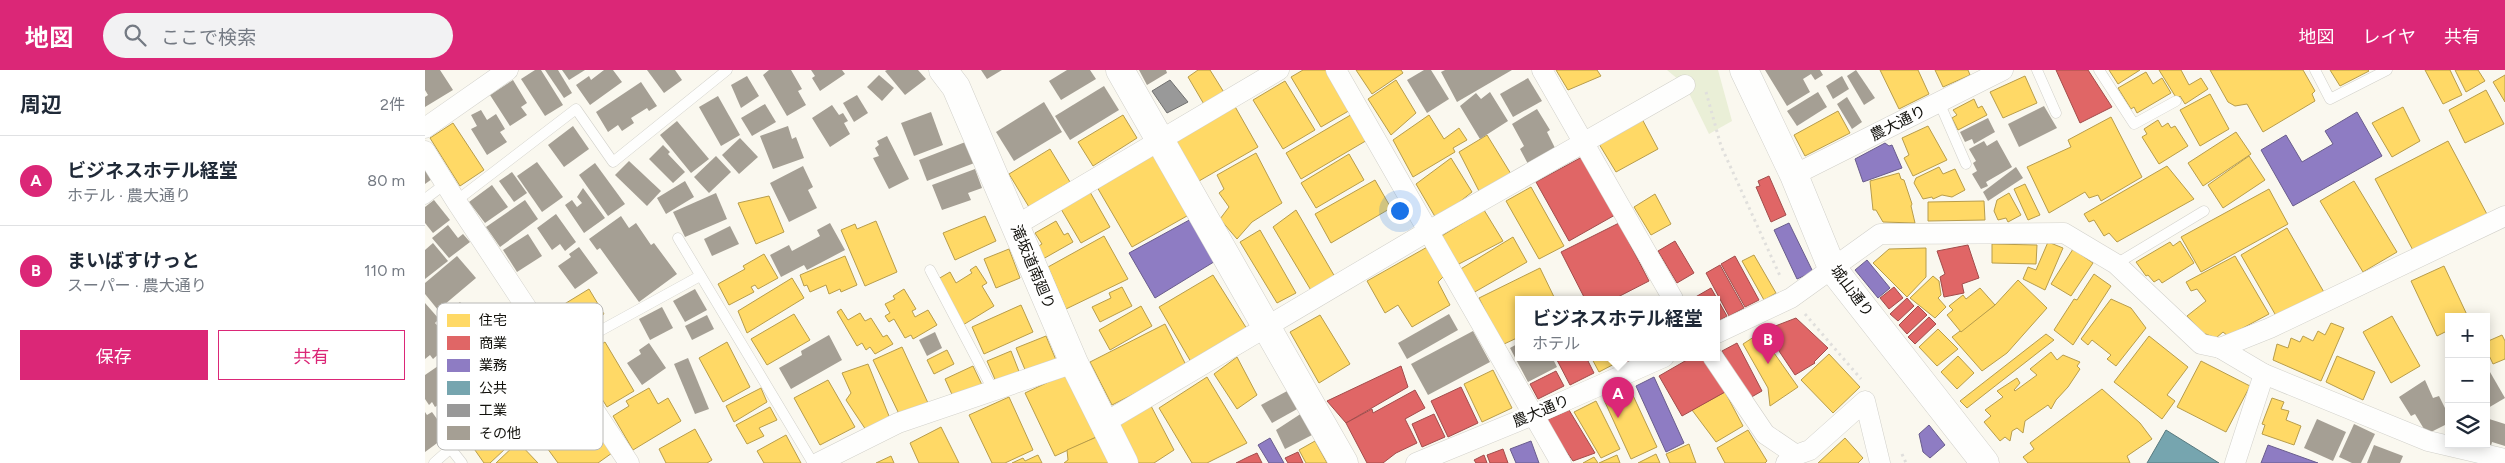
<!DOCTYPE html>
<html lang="ja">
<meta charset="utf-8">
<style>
:root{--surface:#fff;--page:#f2f2f3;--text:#1f2937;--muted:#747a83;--line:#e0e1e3;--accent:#db2777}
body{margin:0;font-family:Figtree,"Noto Sans JP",sans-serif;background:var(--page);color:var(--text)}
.controls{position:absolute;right:15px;bottom:15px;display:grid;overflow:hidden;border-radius:0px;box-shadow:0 2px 12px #0003}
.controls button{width:45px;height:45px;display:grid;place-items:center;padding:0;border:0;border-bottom:1px solid var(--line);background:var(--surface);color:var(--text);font:25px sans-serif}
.you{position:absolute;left:974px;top:140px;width:18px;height:18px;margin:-12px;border:4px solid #fff;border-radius:50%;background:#1a73e8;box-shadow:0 0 0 8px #1a73e833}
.badge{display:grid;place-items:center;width:32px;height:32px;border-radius:50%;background:var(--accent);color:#fff;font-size:16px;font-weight:700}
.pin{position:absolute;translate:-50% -41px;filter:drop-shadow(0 1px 2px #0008)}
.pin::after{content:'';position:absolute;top:26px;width:18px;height:15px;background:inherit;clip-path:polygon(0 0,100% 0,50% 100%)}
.popup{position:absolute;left:1090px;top:226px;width:205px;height:65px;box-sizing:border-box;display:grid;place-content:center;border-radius:0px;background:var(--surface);filter:drop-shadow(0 1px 4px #0005);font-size:16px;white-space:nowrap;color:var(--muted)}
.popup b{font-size:19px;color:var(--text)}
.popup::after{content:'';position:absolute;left:50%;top:100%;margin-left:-10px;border:10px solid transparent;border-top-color:var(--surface)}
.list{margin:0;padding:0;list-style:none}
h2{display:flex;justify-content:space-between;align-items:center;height:65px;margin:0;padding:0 20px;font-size:21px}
h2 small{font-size:16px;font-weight:400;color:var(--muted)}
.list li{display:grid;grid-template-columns:32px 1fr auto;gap:15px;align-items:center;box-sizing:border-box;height:90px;padding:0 20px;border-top:1px solid var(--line)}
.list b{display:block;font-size:19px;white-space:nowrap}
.list p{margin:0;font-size:16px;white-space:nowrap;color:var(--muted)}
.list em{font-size:16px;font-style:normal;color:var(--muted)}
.actions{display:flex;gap:10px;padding:15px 20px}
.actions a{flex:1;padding:11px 0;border:1px solid var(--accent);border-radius:0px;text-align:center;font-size:18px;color:var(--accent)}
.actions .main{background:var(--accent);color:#fff}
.icon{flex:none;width:28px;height:28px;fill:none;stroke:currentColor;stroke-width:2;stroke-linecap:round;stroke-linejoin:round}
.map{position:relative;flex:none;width:2080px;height:393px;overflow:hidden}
header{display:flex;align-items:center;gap:30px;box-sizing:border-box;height:70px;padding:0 25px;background:var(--accent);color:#fff}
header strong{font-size:24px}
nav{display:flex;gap:28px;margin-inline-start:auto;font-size:18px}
.search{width:350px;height:45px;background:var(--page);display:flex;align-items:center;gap:12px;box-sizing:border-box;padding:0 18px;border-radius:28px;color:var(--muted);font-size:19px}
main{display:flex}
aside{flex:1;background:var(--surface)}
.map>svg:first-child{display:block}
.green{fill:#eaefd7}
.homes{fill:#ffd966;stroke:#b89d4b}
.shops{fill:#e06666;stroke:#a24c4b}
.offices{fill:#8e7cc3;stroke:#695c8c}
.public{fill:#76a5af;stroke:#58797e}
.industry{fill:#999;stroke:#70706f}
.building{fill:#a59f94}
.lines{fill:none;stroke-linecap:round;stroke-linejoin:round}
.lane-casing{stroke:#d1d0ca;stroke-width:11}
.street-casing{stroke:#d1d0ca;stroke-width:21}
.secondary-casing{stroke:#d1d0ca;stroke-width:29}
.path{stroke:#e0dfdc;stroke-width:3;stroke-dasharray:2.5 4;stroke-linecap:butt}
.lane{stroke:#fefefd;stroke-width:10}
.street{stroke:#fefefd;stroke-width:20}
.secondary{stroke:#fefefd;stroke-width:28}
.labels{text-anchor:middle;stroke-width:5;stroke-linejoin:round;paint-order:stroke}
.street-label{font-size:15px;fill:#12110c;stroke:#fff}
.key{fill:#fff;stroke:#b8b8b6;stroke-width:1}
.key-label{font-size:14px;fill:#12110c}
</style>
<header>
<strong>地図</strong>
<div class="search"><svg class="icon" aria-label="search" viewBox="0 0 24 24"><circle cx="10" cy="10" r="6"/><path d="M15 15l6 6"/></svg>ここで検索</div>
<nav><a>地図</a><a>レイヤ</a><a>共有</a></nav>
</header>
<main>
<aside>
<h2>周辺<small>2件</small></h2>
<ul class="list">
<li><span class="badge">A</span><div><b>ビジネスホテル経堂</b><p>ホテル · 農大通り</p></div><em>80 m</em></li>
<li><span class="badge">B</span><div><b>まいばすけっと</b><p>スーパー · 農大通り</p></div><em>110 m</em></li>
</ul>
<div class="actions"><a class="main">保存</a><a>共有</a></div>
</aside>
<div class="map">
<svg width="2080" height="393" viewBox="0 0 2080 393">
<rect width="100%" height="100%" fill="#faf8ef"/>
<polygon class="green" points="1242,0 1293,0 1307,51 1284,64 1260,15"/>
<g class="homes">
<polygon points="773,0 785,0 800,24 780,36 763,7"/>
<polygon points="878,0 904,0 927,39 896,57 866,7"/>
<polygon points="931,0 976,0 978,3 947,24"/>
<polygon points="1131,0 1172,0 1176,6 1143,20"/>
<polygon points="1455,0 1493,0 1504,24 1474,39"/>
<polygon points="1510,0 1543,0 1545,5 1518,17"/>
<polygon points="1684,0 1715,0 1693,14"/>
<polygon points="1734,0 1756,0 1764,15 1776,8 1783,19 1760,34 1755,26 1752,29"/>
<polygon points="1785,0 1878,0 1890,21 1887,24 1890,31 1838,62 1822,34 1810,36 1803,32"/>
<polygon points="1905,0 1943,0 1944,1 1915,16"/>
<polygon points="2000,0 2025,0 2037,25 2018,34"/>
<polygon points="2030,0 2053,0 2060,11 2041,22"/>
<polygon points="1721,2 1728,14 1737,8 1746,23 1712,43 1709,37 1706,39 1693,18"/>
<polygon points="2080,5 2080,32 2068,12"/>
<polygon points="1600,6 1612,33 1578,48 1565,22"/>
<polygon points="971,10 991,43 966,65 943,29"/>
<polygon points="860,11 890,60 858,79 828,30"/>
<polygon points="2061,20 2079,54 2040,73 2024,40"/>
<polygon points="1785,24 1804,59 1775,76 1755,40"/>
<polygon points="1549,29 1553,38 1557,36 1562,45 1533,60 1527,48 1532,45 1528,40"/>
<polygon points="808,33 833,77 774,111 749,70"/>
<polygon points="1978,37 1995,71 1967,87 1947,53"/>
<polygon points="1413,41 1425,63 1380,86 1369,65"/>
<polygon points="929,43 944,69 876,109 861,83"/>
<polygon points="698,45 712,68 668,96 653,72"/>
<polygon points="1004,45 1019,69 1034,58 1042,70 1028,78 1030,82 988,107 968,70"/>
<polygon points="1216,47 1233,79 1191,102 1174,74"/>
<polygon points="1686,47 1717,107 1676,131 1673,125 1664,128 1660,122 1624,143 1602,97 1646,77 1643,70"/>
<polygon points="1733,50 1737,57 1743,53 1746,58 1750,56 1763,76 1734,94 1717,67 1722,64 1719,59"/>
<polygon points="28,53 59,100 35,116 5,68"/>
<polygon points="1503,56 1522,90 1488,106 1479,88 1484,85 1477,68"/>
<polygon points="1811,62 1826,84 1778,116 1763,93"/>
<polygon points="1062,65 1086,104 1055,123 1034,82"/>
<polygon points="2023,71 2064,148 1991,186 1950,109"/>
<polygon points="625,79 645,112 604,137 584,104"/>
<polygon points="734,82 769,142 707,177 672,117"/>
<polygon points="831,83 857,133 827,152 812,169 795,149 804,137 794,123 799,119 792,105"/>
<polygon points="924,84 939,110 891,138 876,113"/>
<polygon points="1824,86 1840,110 1798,138 1783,115"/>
<polygon points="1026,88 1047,122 1012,150 991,114"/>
<polygon points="1742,96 1769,129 1692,172 1684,163 1679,166 1669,150 1664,152 1659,144"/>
<polygon points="1514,97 1518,104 1530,99 1540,120 1527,127 1517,125 1508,129 1507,127 1498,129 1489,113 1491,108"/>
<polygon points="1474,103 1476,109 1479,110 1487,134 1486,136 1490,153 1458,152 1451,140 1448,140 1445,111"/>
<polygon points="950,110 966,138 906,173 890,144"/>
<polygon points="1929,111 1972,182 1938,202 1895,131"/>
<polygon points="1600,114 1615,145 1603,150 1589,119"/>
<polygon points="1106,117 1139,176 1114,189 1081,131"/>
<polygon points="1844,119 1863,154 1776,202 1756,167"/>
<polygon points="665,122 685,157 656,173 636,139"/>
<polygon points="1584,123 1596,145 1583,152 1581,148 1573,150 1569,141 1572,130"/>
<polygon points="1230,124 1246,154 1226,165 1209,137"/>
<polygon points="344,126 359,162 331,174 313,133"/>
<polygon points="1559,131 1560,150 1503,151 1503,132"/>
<polygon points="871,140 910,207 887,222 848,157"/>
<polygon points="1059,140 1078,171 1032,195 1015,167"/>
<polygon points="560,146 571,171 530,190 518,163"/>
<polygon points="451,151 472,202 440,216 416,160 430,154 432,159"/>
<polygon points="631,151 639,165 643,163 648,172 618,189 612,177 617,174 610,163"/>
<polygon points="1862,158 1900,224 1854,251 1816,185"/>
<polygon points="835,160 871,223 852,233 815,172"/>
<polygon points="679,166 703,209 641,239 623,197"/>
<polygon points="1088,167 1102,192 1048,223 1034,200"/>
<polygon points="1755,171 1769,193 1737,213 1734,209 1729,212 1723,205 1721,206 1711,192 1745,172 1748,176"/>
<polygon points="1623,172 1638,178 1620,220 1598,209 1603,197 1611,200"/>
<polygon points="1567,174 1612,175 1611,194 1567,193"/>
<polygon points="1004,176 1020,205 1013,212 1025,235 987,257 973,235 960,243 942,211"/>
<polygon points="1501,178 1501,207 1482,227 1448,193 1464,179"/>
<polygon points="584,179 595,208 571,218 559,189"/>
<polygon points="1648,179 1668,193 1646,226 1626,214"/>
<polygon points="339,184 353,208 333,219 330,215 326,217 329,222 304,235 293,214 320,199 318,196"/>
<polygon points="1329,185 1351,223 1339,230 1317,191"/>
<polygon points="420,186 432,215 416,222 415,219 404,224 401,215 385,222 382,215 379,216 375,205"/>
<polygon points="1810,186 1844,244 1803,266 1798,262 1791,268 1778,263 1762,246 1781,231 1772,219 1766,221 1761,212"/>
<polygon points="551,196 562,213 557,216 569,236 538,255 513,209 525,202 531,213 547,203 545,200"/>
<polygon points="2019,196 2043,247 2024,247 2024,260 2012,266 1986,211"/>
<polygon points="1115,198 1130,229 1094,229 1094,267 1077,275 1054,228"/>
<polygon points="1669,204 1686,216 1648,275 1629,260 1649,229 1652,230"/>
<polygon points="788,205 822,259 766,292 734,237"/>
<polygon points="1508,206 1514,211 1516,225 1513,228 1521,237 1510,248 1485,228"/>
<polygon points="367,208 379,228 322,263 313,241"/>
<polygon points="1593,210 1622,238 1582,283 1557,301 1527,267 1570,235"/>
<polygon points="697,217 707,236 675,252 667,237 686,228 684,223"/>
<polygon points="1555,218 1570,235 1536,262 1522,245 1528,240 1524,236 1538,225 1541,229"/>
<polygon points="164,219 179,244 139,269 123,244"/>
<polygon points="479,219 491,239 487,241 490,247 503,240 512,255 488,269 486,265 480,268 469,249 464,252 460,246 465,243 460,234 470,229 468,226"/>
<polygon points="1686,229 1706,238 1721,258 1691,296 1682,289 1686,285 1667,270 1663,275 1656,269"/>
<polygon points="596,235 608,262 559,284 547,257"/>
<polygon points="716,236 727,256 685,280 674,260"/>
<polygon points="416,239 423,250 435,243 440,251 446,248 458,267 462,265 468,274 450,284 445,277 441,280 437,273 432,276 412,242"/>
<polygon points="369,244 385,270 342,295 326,269"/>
<polygon points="895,245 925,294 894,313 865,262"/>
<polygon points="1967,246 1995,296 1966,313 1938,262"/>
<polygon points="1906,253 1919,258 1896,311 1848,290 1852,274 1863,278 1866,268 1875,272 1878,266 1888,271 1893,261 1900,265"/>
<polygon points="740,254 762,297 687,335 665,292"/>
<polygon points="1513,259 1533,279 1512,296 1494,277"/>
<polygon points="1335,263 1373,317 1345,336 1343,318 1318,274"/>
<polygon points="1621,264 1629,270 1542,338 1535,331"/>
<polygon points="2077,265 2080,271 2080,289 2068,294 2061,279 2061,272"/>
<polygon points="621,266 631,290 601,302 591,278"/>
<polygon points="1724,266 1763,297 1742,325 1750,331 1737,349 1689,312"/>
<polygon points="98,267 114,285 79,318 63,301"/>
<polygon points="180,272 209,321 182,337 152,289"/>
<polygon points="302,272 325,317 298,332 274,288"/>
<polygon points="477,277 503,333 475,346 448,290"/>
<polygon points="522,280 529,294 509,304 502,290"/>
<polygon points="586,281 595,304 572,314 562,291"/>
<polygon points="1626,282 1632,290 1638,285 1655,292 1652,296 1655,299 1643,317 1631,330 1626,339 1623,335 1600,351 1598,363 1592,358 1587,361 1585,371 1580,367 1575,371 1559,352 1566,346 1560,340 1578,327 1572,321 1592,308 1595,313 1589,320 1590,321 1612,305 1605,299"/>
<polygon points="1404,284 1435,317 1408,343 1376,310"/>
<polygon points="1533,286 1549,303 1532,319 1516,302"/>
<polygon points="1912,286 1950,302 1938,330 1901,312"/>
<polygon points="812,287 832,325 812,339 789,304"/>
<polygon points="1166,287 1193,287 1195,291 1174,302"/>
<polygon points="1776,291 1825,316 1801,362 1752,337"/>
<polygon points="443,294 466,351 441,360 421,330 426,323 417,303"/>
<polygon points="548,296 558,317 529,329 520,309"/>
<polygon points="1068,300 1087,338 1057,352 1039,314"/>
<polygon points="647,301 676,365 630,386 600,323"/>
<polygon points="782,307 822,373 782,393 767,393 734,338"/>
<polygon points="134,309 187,383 173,393 133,393 93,338"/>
<polygon points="403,310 430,357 395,375 369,328"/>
<polygon points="224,318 233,334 243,328 256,351 208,380 188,346 204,336 201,331"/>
<polygon points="336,318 342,332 309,352 301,336"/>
<polygon points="1205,319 1232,377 1206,389 1179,330"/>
<polygon points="1677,319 1715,353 1727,369 1702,386 1705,393 1603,393 1598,387 1609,379 1605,373"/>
<polygon points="1300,322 1318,356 1291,372 1267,340"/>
<polygon points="584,327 608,380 580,393 567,393 544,345"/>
<polygon points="1847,328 1859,332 1856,339 1864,341 1861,350 1876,356 1869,375 1837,364 1840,355 1837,354"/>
<polygon points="1171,331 1195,379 1176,388 1149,342"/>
<polygon points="725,334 749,380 729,393 712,393 692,353"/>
<polygon points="345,337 352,350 334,358 339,366 322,374 311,355"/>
<polygon points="76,344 95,365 65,393 59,393 45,373"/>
<polygon points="516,357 534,393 494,393 485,373"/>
<polygon points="270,359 287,390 282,393 241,393 234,379"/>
<polygon points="1323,360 1342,391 1340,393 1300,393 1292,378"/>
<polygon points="361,365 376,393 339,393 332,381"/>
<polygon points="676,365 688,393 639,393 643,390 642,380"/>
<polygon points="1420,368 1438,388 1433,393 1393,393"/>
<polygon points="890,371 902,393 881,393 874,380"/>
<polygon points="93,372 113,393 71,393"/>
<polygon points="1264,374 1271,393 1245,393 1241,384"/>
<polygon points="1231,384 1235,393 1213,393"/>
<polygon points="613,385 617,393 587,393 598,388 600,391"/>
<polygon points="1192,385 1195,393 1174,393"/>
<polygon points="466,386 469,393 451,393"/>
<polygon points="1169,387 1173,393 1158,393"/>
</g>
<g class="shops">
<polygon points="1631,0 1663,0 1687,37 1655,53"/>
<polygon points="1157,87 1190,145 1144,171 1111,112"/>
<polygon points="1344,106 1361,145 1346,152 1331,117 1335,116 1333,111"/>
<polygon points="1194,153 1224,211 1189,229 1160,229 1136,182"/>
<polygon points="1250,171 1269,203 1252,213 1233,181"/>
<polygon points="1543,175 1554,208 1537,214 1539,223 1519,227 1515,207 1520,204 1512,181"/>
<polygon points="1310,186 1334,230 1320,237 1296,194"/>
<polygon points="1295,195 1319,238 1304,246 1281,203"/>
<polygon points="1469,217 1478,228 1464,239 1455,228"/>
<polygon points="1286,218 1302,246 1292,252 1292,229 1267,229"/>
<polygon points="1482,228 1489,236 1473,251 1465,244"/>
<polygon points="1493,236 1502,245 1482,264 1474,255"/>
<polygon points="1504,247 1511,254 1490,274 1483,267"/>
<polygon points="1371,248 1403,278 1389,292 1390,293 1370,305 1340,260"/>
<polygon points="1312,273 1337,321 1323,329 1297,281"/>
<polygon points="1140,287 1161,287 1169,303 1145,315 1132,290"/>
<polygon points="1196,287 1213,287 1199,294"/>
<polygon points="1267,287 1280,287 1300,322 1257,346 1234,306"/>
<polygon points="976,296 983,317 921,353 902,331"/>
<polygon points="1131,301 1139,316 1113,329 1105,314"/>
<polygon points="1036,317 1053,353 1023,367 1006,331"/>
<polygon points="990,320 1000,338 980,349 992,373 971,383 958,393 942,393 921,353 947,339 948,343"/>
<polygon points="1144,340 1170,383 1148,391 1120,351"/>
<polygon points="1009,344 1020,367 997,377 987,354"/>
<polygon points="1078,379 1083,393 1065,393 1062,385"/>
<polygon points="873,382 878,393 863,393 860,388"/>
<polygon points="832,383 837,393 811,393 823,387"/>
<polygon points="1059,385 1062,393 1051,393 1049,390"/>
</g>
<g class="offices">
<polygon points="1932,42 1957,86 1868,136 1836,80 1861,65 1877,92 1908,74 1900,61"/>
<polygon points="1460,73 1464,76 1467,75 1477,98 1438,112 1430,89"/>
<polygon points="768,148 792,190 730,228 704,183"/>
<polygon points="1364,153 1388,202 1372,209 1349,160"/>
<polygon points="1442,190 1465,218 1453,228 1430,200"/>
<polygon points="1229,307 1259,373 1241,382 1211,316"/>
<polygon points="1504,355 1520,375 1505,388 1498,382 1494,364"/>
<polygon points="845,368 859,393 844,393 833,375"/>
<polygon points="1106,371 1114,393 1091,393 1085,379"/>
<polygon points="1843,375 1893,393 1836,393"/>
</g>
<polygon class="public" points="1741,360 1794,393 1722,393"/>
<polygon class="industry" points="745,10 763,32 742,43 727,21"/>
<g class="building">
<polygon points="0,0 15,0 28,20 0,37 0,27 3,25 0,20"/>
<polygon points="110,0 116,0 138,35 120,46 96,9"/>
<polygon points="120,0 133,0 147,23 139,28"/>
<polygon points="137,0 160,0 144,10"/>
<polygon points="179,0 188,0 197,12 165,35 151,15 164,6 166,10"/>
<polygon points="222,0 250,0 257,10 239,23"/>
<polygon points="344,0 366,0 377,19 373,21 381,35 362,46 338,5"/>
<polygon points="386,0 417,0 420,4 395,21 387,8 390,6"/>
<polygon points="462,0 493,0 501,9 480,25 460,1"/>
<polygon points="556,0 577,0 562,9"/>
<polygon points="642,0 665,0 671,9 636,30 624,11"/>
<polygon points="714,0 741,0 742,3 722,15"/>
<polygon points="999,0 1006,0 1024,29 1002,43 982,10"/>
<polygon points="1020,0 1087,0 1032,32 1016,2"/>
<polygon points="1340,0 1395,0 1398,5 1390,10 1386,4 1378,9 1385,22 1362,36"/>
<polygon points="1431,0 1450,28 1439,35 1422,6"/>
<polygon points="454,5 469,18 457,31 442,17"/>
<polygon points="322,6 334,26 316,38 306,15"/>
<polygon points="1417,6 1424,19 1408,29 1401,16"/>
<polygon points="1103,8 1117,31 1088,47 1075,24"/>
<polygon points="88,10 102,33 96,37 102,45 85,56 65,25"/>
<polygon points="216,12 232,36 224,41 222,38 206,48 209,53 197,61 193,55 183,62 171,42"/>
<polygon points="679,16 694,40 645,70 630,46"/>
<polygon points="1065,22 1083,51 1055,69 1035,36 1051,23 1056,29"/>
<polygon points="1393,22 1402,37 1372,56 1362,41"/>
<polygon points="432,25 443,43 429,52 418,33"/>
<polygon points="293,26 315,65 296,76 274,37"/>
<polygon points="1422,27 1437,52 1427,59 1412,34"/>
<polygon points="619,32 637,62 589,91 571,62"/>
<polygon points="340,34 351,52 327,66 316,48"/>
<polygon points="407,35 414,45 418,43 423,51 419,53 425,64 405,77 387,48"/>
<polygon points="1619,36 1632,58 1594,77 1583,54"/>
<polygon points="1112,39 1125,60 1122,62 1130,78 1103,94 1095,79 1099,76 1087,54"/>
<polygon points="56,40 62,50 71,44 80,59 75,62 82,72 62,85 46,59 52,56 46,45"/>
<polygon points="506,42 518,75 489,86 476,53"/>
<polygon points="1563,48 1570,62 1549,74 1547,69 1540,72 1535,62"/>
<polygon points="252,51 284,89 266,103 235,65"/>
<polygon points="148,56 164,79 139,97 123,75"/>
<polygon points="363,56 367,69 371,67 379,88 348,99 335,66"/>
<polygon points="462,66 484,109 464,119 448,88 454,86 450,78 454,75 452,71"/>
<polygon points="315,68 333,87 314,104 297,85"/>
<polygon points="1572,70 1587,97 1561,112 1563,116 1556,119 1547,104 1552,101 1548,93 1551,91 1544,79 1559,71 1562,76"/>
<polygon points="543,71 552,92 502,111 494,90"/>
<polygon points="238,75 245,82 243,84 260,102 248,113 224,89"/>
<polygon points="291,86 306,102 284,123 269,107"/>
<polygon points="204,91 236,121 222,136 190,105"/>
<polygon points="112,92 138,127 117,142 92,106"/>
<polygon points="170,93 200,134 183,146 154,105"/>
<polygon points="378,96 388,117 383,120 392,138 364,152 345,113"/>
<polygon points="0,97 7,109 0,114"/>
<polygon points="1591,97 1598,108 1563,131 1558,122"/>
<polygon points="550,99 557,118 543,123 546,130 517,140 507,115"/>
<polygon points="87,102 102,123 89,132 74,111"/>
<polygon points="260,111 269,127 241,144 232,128"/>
<polygon points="67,115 83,137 60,153 44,132"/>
<polygon points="158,118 180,148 159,163 140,135 147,130 152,137 157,133 152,127"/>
<polygon points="291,123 302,149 260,167 248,142"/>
<polygon points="9,130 25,150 8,163 0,153 0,137"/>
<polygon points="100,130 113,149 75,177 61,157"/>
<polygon points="131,144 151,172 140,181 135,174 127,180 112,158"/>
<polygon points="196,146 204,158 211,153 226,175 229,173 252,204 214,232 175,178 172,180 164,169"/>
<polygon points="405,153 420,180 382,200 379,195 356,207 345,185 364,175 367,181 395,166 392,160"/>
<polygon points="23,155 33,168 38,164 45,172 24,188 7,168"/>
<polygon points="305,156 314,174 287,186 279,169"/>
<polygon points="103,164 117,186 92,202 78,180"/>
<polygon points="8,173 23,191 0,209 0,180"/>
<polygon points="154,177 173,203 150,219 133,196 146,187 144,184"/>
<polygon points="32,186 51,208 13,240 0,224 0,213"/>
<polygon points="270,219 282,240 260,252 248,231"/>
<polygon points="35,232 53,253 37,266 19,245"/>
<polygon points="0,233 14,249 10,253 27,272 8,289 5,285 0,289"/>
<polygon points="237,237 248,258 225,270 214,249"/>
<polygon points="73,240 98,263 76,287 73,285 65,294 59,289 58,291 40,275"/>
<polygon points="1024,244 1033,260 982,289 973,273"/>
<polygon points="282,245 289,259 267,270 260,256"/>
<polygon points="1048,261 1065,292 1003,325 986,294"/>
<polygon points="510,262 517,278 502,286 494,270"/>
<polygon points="404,265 417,290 366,319 354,298 377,285 376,281"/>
<polygon points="224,273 241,298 217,315 202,293 216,284 214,280"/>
<polygon points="1094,273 1094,287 1127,287 1132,297 1103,312 1085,278"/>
<polygon points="29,285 43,305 37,309 48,324 53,321 64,335 34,356 31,352 25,356 13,335 10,337 7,332 4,335 0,329 0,305"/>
<polygon points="263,288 284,339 270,344 249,294"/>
<polygon points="2065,302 2080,328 2063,338 2061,335 2061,305"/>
<polygon points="2000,310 2008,328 2014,326 2024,346 2024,353 2002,364 1990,344 1986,346 1974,327"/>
<polygon points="864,320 874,338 847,353 836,335"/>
<polygon points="0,342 2,345 7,342 17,356 12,359 19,368 0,382"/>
<polygon points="877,343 887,365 860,379 851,360"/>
<polygon points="2061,348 2080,354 2080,376 2067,372 2066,376 2061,375"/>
<polygon points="1892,349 1921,362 1908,391 1879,378"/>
<polygon points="1929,354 1950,364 1936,393 1927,393 1914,387"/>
<polygon points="1949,375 1978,386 1975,393 1942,393"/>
</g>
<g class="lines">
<defs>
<g id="lane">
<polyline points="1612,0 1631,43"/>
<polyline points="1674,0 1709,54 1751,31"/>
<polyline points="1890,0 1905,29 1962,0"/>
<polyline points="1514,32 1541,94"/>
<polyline points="0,129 20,114"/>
<polyline points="31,131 151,39 188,92 302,0"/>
<polyline points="253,168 388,393"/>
<polyline points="1691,194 1779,141"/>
<polyline points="505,200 568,320"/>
<polyline points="26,379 37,393"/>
<polyline points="9,393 131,285 275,206"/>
</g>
<g id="street">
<polyline points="911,0 1136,393"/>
<polyline points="1117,0 1248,229"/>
<polyline points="0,58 83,0"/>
<polyline points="0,81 31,131 204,393"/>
<polyline points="1369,105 1578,0"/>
<polyline points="590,156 854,0"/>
<polyline points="1292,263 1366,228 1455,164 1639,163 1691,194 1776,274 1795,278 1839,304 2003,371 2080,389"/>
<polyline points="1795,278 1845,258 2080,146"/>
<polyline points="1288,287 1340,364 1371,385"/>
<polyline points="679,353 1005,160 1260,15"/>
<polyline points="393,393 473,353 649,293"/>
<polyline points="991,393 1108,345 1239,287"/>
<polyline points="1361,393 1371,385 1385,380 1440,331 1455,393"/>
<polyline points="1810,393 1839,304"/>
</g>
<g id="secondary">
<polyline points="518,0 531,17 649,293 699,393"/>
<polyline points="695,0 919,393"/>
<polyline points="1319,0 1369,105 1407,198 1560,393"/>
</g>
</defs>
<use href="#lane" class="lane-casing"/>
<use href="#street" class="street-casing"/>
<use href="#secondary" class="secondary-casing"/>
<g class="path">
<polyline points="1281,22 1296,76 1356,208"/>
<polyline points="1380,244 1436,309"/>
<polyline points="1477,384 1481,393"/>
</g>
<use href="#lane" class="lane"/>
<use href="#street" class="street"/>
<use href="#secondary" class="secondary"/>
</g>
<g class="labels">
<g class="street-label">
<text transform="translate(1473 53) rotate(-27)" y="5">農大通り</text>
<text transform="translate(608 197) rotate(67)" y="5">滝坂道南廻り</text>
<text transform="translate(1427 221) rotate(53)" y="5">城山通り</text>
<text transform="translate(1116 341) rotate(-23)" y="5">農大通り</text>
</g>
</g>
<rect x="12" y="233" width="166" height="147" rx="8" class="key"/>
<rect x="22" y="244" width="23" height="13" fill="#ffd966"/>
<rect x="22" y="266" width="23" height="14" fill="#e06666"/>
<rect x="22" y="289" width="23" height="13" fill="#8e7cc3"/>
<rect x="22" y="311" width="23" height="14" fill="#76a5af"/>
<rect x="22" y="334" width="23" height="13" fill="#999"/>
<rect x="22" y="356" width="23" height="14" fill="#a59f94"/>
<g class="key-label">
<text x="54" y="255">住宅</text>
<text x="54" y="278">商業</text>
<text x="54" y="300">業務</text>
<text x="54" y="323">公共</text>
<text x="54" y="345">工業</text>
<text x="54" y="368">その他</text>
</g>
</svg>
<div class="controls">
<button>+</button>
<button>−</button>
<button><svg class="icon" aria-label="layers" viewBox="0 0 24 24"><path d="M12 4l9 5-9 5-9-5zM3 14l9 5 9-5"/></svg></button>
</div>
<div class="you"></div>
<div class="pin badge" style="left:1193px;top:348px">A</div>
<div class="popup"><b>ビジネスホテル経堂</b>ホテル</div>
<div class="pin badge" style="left:1343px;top:294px">B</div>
</div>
</main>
